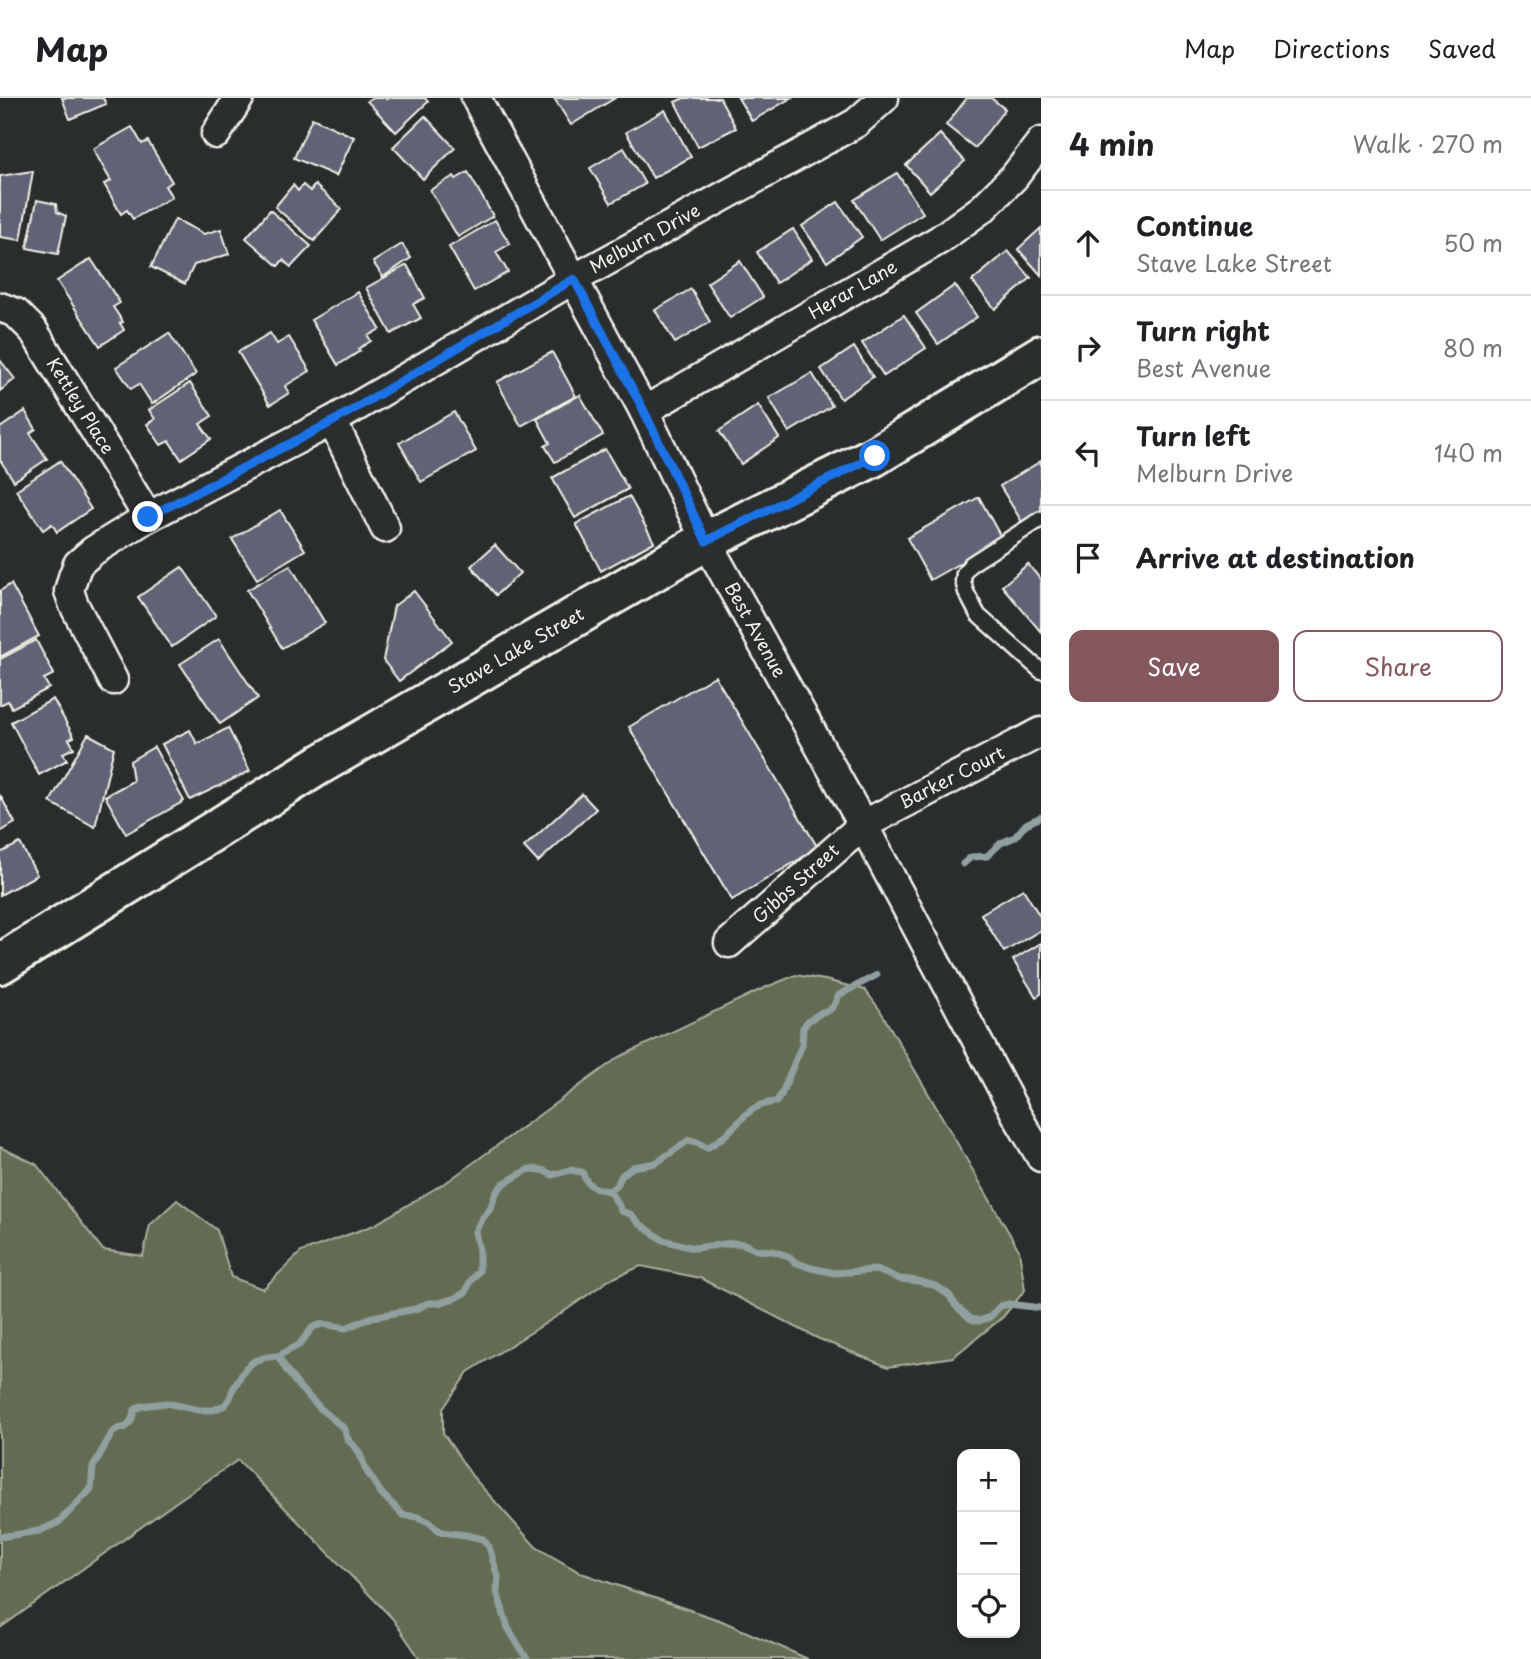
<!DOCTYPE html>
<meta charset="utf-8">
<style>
:root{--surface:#fff;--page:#f6f6f6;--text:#202124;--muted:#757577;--line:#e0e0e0;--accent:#84575d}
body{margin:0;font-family:"Playpen Sans",sans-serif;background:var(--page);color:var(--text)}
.controls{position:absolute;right:21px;bottom:21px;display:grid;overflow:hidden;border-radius:14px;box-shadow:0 4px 10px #0003}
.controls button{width:63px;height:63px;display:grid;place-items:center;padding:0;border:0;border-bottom:2px solid var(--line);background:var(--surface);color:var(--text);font:35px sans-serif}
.stop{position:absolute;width:21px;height:21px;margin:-16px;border:5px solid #1a73e8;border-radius:50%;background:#fff}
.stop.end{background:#1a73e8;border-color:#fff;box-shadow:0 2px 7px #0008}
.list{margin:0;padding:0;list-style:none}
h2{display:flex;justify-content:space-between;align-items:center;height:91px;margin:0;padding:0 28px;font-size:30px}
h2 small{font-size:23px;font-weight:400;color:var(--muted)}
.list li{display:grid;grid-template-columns:46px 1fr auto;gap:21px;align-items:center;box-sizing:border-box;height:105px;padding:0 28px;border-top:2px solid var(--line)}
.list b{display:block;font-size:26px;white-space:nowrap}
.list p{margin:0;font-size:23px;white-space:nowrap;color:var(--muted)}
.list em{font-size:23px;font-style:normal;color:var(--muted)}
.actions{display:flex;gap:14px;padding:21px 28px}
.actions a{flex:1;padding:16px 0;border:2px solid var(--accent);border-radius:14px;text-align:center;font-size:24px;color:var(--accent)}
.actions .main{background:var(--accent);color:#fff}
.icon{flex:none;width:38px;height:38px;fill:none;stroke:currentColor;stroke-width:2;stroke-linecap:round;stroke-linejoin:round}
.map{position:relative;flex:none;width:1041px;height:1561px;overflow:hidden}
header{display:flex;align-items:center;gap:42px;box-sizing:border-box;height:98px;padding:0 35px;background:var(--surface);border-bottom:2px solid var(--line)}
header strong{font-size:33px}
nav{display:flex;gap:38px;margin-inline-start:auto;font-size:24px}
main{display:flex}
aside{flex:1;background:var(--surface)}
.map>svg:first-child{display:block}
.green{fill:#646c52;stroke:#acae9d;stroke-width:2}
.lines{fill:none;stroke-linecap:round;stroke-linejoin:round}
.stream{stroke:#8fa09f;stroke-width:7}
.building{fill:#606375;stroke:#f4f1e8;stroke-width:2}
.service-casing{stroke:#f4f1e8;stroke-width:19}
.minor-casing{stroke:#f4f1e8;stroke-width:33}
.secondary-casing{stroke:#f4f1e8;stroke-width:44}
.service{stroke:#2a2d2e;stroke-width:14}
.minor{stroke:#2a2d2e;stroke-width:28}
.secondary{stroke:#2a2d2e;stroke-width:38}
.route{stroke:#1a73e8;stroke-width:9}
.labels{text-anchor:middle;stroke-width:7;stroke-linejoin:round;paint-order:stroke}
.street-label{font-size:18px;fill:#f4f1e8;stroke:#2a2d2e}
</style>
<header>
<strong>Map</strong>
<nav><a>Map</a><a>Directions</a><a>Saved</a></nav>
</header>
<main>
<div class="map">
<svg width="1041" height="1561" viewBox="0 0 1041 1561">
<rect width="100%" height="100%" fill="#2a2d2e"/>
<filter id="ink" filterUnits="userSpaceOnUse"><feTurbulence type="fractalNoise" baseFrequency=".0143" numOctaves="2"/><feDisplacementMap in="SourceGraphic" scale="14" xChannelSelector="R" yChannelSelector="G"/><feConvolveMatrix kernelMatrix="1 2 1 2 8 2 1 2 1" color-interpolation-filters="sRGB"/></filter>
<g filter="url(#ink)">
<polygon class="green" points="796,877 825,882 865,892 880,912 1019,1152 1025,1192 1003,1219 953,1259 888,1269 817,1240 700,1180 641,1168 609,1182 562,1215 468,1274 443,1311 443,1335 472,1378 536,1449 581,1475 722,1523 808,1561 420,1561 392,1520 238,1362 179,1402 0,1530 0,1049 36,1066 103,1152 143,1158 150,1127 177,1102 217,1132 231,1179 263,1191 301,1154 374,1127 451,1081 619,959 764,890"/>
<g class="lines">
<g class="stream">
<polyline points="963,766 971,759 987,758 1001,745 1015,739 1026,726 1041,719"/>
<polyline points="609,1093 618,1106 621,1113 630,1116 640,1126 663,1142 694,1150 733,1145 744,1146 757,1152 773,1153 788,1158 795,1164 811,1170 835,1175 876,1172 900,1181 918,1183 936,1188 949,1197 956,1208 971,1221 979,1223 990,1219 1000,1208 1009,1206 1041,1210"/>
<polyline points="278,1258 287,1273 300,1290 322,1312 345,1331 347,1340 359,1354 366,1372 381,1395 403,1417 418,1419 429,1424 441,1434 466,1437 483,1441 489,1449 498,1479 497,1494 508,1530 527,1561"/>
<path d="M0,1439L39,1433L59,1424L91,1391L93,1369L112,1335L118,1331L126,1329L131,1323L135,1312L141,1308L166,1305L199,1312H213L225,1307L230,1300L233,1291L246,1270L254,1263L267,1259L278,1258L299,1247L313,1229L323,1226L346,1230L372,1219L416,1211L428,1205H439L455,1200L466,1194L470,1184L479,1173V1152L475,1134L481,1122L490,1111L496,1095L503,1086L529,1071L542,1072L553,1077L570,1072L582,1074C588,1089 594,1091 609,1093L617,1087L622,1077L633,1069L656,1065L689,1042L697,1044L707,1050C713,1046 720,1042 725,1037C744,1021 749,1006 776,1004L781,997L802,947L803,930L808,923L822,914L828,913L833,909L839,897L877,877"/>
</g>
</g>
<g class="building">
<polygon points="62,0 103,0 106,6 70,21"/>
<polygon points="371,0 425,0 428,4 396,34 367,3"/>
<polygon points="554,0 615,0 571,27"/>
<polygon points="684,0 720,0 736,30 698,49 675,4"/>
<polygon points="738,0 791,0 752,23"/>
<polygon points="967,0 991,0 1005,11 975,50 946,27"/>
<polygon points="665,12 691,59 653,80 626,34"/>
<polygon points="425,18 455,50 423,81 393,49"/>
<polygon points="312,20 354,39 336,78 294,60"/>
<polygon points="132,29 142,46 148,43 172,84 165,88 172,99 133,121 127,112 121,116 104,86 111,83 93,51"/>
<polygon points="940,36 965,63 930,94 906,67"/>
<polygon points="624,50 645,86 611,105 590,70"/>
<polygon points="33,73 21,142 0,139 0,78"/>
<polygon points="468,74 493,118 458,139 430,92 454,78 456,81"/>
<polygon points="897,75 923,115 880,142 854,102"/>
<polygon points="293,87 298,93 303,87 310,93 315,87 342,111 314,143 275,109"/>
<polygon points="37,102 56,106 57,114 66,118 58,156 27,150"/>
<polygon points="838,104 862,139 827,164 802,128"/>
<polygon points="270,112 311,148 291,169 283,162 278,168 246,140"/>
<polygon points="175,121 204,136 221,131 229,156 194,167 185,186 151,169"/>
<polygon points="495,122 510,146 496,154 508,174 474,193 449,149"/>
<polygon points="1041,130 1041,177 1018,151"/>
<polygon points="793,131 812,161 776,185 757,154"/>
<polygon points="402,146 411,160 383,179 373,164"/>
<polygon points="1008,153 1031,180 995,211 972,183"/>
<polygon points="91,161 120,205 113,209 123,224 120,225 124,232 100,248 57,183"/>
<polygon points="740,163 763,199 730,220 707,185"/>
<polygon points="407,167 425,200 413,206 421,220 391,236 366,190"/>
<polygon points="955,187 977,219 938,246 916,215"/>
<polygon points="691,191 710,224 675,245 655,212"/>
<polygon points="358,194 380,231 368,238 371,243 358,251 360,253 338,267 311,222"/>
<polygon points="904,217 926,250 884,278 862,245"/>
<polygon points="169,235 196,276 152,306 139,286 131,291 116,269"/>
<polygon points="270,235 277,246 289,239 310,273 285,288 289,295 270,307 238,254"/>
<polygon points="854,249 873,279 841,301 821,271"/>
<polygon points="552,254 576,298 521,328 497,284"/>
<polygon points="0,262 15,281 0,293"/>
<polygon points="812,275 832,308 789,334 769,300"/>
<polygon points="190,285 212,318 200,326 211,341 181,361 169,343 161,347 147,326 155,321 149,312"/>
<polygon points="580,297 603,337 555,364 545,348 550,345 537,321"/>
<polygon points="758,307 779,340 741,366 719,333"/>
<polygon points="25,313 36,331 30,335 47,361 14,383 0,362 0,330"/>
<polygon points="454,314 476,353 421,384 399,345"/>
<polygon points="605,351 628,391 575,420 552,380"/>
<polygon points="60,363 91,411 57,434 52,426 43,432 16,392"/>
<polygon points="1041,363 1041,413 1022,424 1000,388"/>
<polygon points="629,398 654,444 601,473 576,426"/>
<polygon points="979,399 1002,441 930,482 907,440"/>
<polygon points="280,412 305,452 257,481 232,441"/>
<polygon points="495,447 520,475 496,497 471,468"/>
<polygon points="1028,466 1041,482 1041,534 1002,488"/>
<polygon points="290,467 325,525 282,550 247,492"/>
<polygon points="182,469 216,518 172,549 138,499"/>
<polygon points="11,486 39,538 0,559 0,493"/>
<polygon points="414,493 452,543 399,583 383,562 394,508"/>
<polygon points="219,541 258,600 220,626 180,566"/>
<polygon points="36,542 54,576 44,581 49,590 12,610 8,603 0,607 0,561"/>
<polygon points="715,578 818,750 732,802 629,629"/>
<polygon points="53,601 74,639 69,641 74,650 63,655 67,662 39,677 11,624"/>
<polygon points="228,630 250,673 190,702 162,646 190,632 197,646"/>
<polygon points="88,636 114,650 95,729 50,704"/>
<polygon points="154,649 184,703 126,736 105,698 133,683 130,663"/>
<polygon points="582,696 596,711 538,764 524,749"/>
<polygon points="0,697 15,725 0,734"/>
<polygon points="20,745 37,777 0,797 0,755"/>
<polygon points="1023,791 1041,820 1041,832 1004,854 981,816"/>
<polygon points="1041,845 1041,896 1036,899 1013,862"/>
</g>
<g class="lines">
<defs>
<polyline id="service" points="1041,421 971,466 964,475 963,483 966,494 978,517 1041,573"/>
<g id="minor">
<polyline points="476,0 644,313 706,443 863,727 1017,1018 1041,1059"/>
<polyline points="216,36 239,0"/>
<polyline points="0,209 16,215 33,232 148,419"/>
<polyline points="644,313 939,142 983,110 1014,79 1041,44"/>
<polyline points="332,323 385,430"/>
<polyline points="113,582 74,507 69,493 73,479 78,466 93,453 148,419 332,323 574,181 856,25 884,0"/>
<polyline points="729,845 863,727 1041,634"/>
</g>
<polyline id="secondary" points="0,866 319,667 706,443 875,358 1041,257"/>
</defs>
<use href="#service" class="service-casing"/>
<use href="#minor" class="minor-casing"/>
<use href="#secondary" class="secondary-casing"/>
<use href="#service" class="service"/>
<use href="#minor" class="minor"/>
<use href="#secondary" class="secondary"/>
</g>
</g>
<g class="lines" filter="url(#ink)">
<polyline class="route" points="148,419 332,324 574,181 644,313 706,443 875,358"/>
</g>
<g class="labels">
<g class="street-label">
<text transform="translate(645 141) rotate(-29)" y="6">Melburn Drive</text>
<text transform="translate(853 192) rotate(-30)" y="6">Herar Lane</text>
<text transform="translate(80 308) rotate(58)" y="6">Kettley Place</text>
<text transform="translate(755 532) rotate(61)" y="6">Best Avenue</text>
<text transform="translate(516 553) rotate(-30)" y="6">Stave Lake Street</text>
<text transform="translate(952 680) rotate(-27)" y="6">Barker Court</text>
<text transform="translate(796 786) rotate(-42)" y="6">Gibbs Street</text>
</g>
</g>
</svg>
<div class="controls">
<button>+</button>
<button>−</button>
<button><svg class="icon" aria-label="locate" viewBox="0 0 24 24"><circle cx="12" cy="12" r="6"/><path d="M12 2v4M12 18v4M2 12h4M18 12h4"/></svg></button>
</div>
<div class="stop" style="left:875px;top:358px"></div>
<div class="stop end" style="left:148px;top:419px"></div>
</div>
<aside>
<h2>4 min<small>Walk · 270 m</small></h2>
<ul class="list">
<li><svg class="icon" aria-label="ahead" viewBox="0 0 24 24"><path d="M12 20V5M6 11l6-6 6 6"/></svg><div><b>Continue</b><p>Stave Lake Street</p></div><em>50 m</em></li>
<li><svg class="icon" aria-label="right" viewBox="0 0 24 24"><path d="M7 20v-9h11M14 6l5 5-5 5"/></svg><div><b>Turn right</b><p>Best Avenue</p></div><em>80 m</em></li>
<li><svg class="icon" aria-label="left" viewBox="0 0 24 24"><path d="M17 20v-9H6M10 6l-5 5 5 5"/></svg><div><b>Turn left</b><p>Melburn Drive</p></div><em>140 m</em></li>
<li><svg class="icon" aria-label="arrive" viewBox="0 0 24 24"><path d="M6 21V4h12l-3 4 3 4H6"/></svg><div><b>Arrive at destination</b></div></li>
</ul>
<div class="actions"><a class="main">Save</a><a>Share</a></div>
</aside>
</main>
